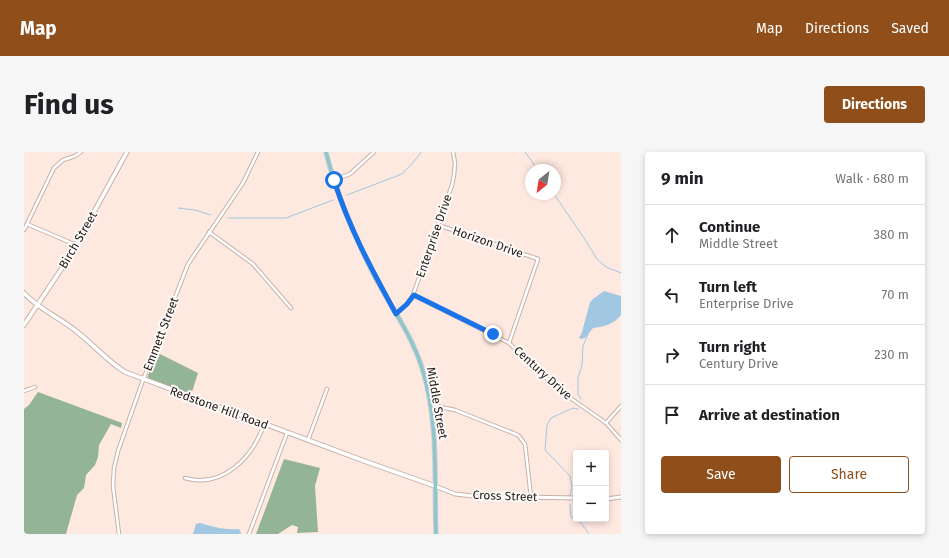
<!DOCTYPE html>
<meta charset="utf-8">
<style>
:root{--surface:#fff;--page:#f6f6f6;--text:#202124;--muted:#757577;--line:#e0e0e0;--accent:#8f4e1a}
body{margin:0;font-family:"Fira Sans",sans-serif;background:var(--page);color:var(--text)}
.controls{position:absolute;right:12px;bottom:12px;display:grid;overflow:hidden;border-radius:4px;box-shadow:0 2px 6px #0003}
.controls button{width:36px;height:36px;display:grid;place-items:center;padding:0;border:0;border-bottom:1px solid var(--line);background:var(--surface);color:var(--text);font:20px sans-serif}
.compass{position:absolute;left:501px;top:12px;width:36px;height:36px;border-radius:50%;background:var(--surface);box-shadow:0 2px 6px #0003;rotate:210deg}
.stop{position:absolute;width:12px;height:12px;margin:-9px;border:3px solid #1a73e8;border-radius:50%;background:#fff}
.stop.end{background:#1a73e8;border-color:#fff;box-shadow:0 1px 4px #0008}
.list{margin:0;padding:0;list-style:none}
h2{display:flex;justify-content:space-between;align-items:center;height:52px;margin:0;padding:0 16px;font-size:17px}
h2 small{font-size:13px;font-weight:400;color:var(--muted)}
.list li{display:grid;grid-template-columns:26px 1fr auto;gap:12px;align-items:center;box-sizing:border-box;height:60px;padding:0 16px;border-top:1px solid var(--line)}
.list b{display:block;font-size:15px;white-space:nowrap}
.list p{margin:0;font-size:13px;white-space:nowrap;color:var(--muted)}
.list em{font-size:13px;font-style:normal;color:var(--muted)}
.actions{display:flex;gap:8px;padding:12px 16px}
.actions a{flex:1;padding:9px 0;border:1px solid var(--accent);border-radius:4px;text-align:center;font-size:14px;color:var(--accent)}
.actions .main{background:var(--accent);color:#fff}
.icon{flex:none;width:22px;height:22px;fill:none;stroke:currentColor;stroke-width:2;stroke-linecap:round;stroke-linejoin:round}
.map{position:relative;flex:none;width:597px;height:382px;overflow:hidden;border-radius:4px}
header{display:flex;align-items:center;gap:24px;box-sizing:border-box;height:56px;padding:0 20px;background:var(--accent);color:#fff}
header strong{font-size:19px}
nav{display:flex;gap:22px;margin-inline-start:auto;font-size:14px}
.intro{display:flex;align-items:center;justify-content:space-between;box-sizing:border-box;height:96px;padding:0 24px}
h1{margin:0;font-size:28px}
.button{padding:10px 18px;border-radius:4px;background:var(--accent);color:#fff;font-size:14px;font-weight:700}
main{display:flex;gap:24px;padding:0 24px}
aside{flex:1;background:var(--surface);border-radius:4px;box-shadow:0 2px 6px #0003}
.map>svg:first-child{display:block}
.forest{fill:#93b496}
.water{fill:#a1c7e2}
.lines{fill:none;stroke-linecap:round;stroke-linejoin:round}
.stream{stroke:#a1c7e2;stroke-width:1}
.minor-casing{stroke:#c5b1a9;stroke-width:4.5}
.tertiary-casing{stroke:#c5b1a9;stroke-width:5}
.secondary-casing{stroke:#c5b1a9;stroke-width:5.5}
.primary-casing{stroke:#d3d1d1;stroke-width:5.5}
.minor{stroke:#fff;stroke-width:2.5}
.tertiary{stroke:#fff;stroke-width:3}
.secondary{stroke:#fff;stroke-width:3.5}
.primary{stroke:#8dc7cd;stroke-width:3.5}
.route{stroke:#1a73e8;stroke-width:5}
.labels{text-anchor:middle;stroke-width:4;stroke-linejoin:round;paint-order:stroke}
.street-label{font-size:12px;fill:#221b18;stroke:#fefaf8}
</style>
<header>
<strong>Map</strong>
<nav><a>Map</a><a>Directions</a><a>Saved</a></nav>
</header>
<div class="intro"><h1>Find us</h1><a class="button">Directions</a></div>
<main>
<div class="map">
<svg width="597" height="382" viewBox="0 0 597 382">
<rect width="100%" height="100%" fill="#fee9e0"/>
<g class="forest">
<polygon points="132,200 174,221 167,243 123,227"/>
<polygon points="14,240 98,271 97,276 87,272 75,293 74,305 71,313 62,323 60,336 53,343 42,382 0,382 0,257 5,253"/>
<polygon points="260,307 296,316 291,334 294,380 273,381 274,375 268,373 254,382 232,382"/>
</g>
<g class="water">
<path d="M580,139L597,144V163C590,172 580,175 569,176L561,186L557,187L555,186L558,180L566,150L569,147Z"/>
<path d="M176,371C190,375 201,378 215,377L217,381V382H169L172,372Z"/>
</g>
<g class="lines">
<g class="stream">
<polyline points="501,0 514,18"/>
<polyline points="530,42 560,86 573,107 582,115 597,121"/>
<path d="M323,43L378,22C384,15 392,9 397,0"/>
<polyline points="154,56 171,58 187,63"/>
<polyline points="204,66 262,66 309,48"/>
<polyline points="557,247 554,242 554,226 558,213 559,194 564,182"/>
<polyline points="546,343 548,336 546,324 521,298 523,273 527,266 549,256 554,257"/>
<polyline points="546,352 547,365 552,366"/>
<polyline points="554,367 565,382"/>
</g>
<defs>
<g id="minor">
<polyline points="310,28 326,22 350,0"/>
<polyline points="3,72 52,93"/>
<polyline points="414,73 514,107 485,191"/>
<polyline points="0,78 30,16 39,8 51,4 57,0"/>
<polyline points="185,80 229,112 267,156"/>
<polyline points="389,143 485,191 535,238 582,271 597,288"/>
<polyline points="372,161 383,152 389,143 428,33 430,23 431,11 429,0"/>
<polyline points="0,239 11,235"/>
<polyline points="407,253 431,258 494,283 501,292 507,345"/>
<polyline points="582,271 597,254"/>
<polyline points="284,288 303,237"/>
<path d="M161,326C199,337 229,305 240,272"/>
<polyline points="95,382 89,334 90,316 94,299 119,228 164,112 219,31 234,0"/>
<polyline points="225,382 263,281"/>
</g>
<g id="tertiary">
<polyline points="411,334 431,342 449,344 552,346"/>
<polyline points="582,347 597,345"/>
</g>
<g id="secondary">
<path d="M0,141C14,157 35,165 52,179C69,192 83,209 101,220L343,310L411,334"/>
<polyline points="0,173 44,107 103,0"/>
</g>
<path id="primary" d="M302,0C313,45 331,86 352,127C368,156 388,184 398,216C415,269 410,327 412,382"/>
</defs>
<use href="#minor" class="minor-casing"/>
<use href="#tertiary" class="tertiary-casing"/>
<use href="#secondary" class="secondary-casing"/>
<use href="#primary" class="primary-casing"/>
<use href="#minor" class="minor"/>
<use href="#tertiary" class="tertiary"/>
<use href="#secondary" class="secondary"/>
<use href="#primary" class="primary"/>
</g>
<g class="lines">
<path class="route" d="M310,28C325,76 348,118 372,162L383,152L390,143L469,182"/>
</g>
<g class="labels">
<g class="street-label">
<text transform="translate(410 84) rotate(-71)" y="4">Enterprise Drive</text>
<text transform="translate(54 88) rotate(-60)" y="4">Birch Street</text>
<text transform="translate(464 90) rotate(19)" y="4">Horizon Drive</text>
<text transform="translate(137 182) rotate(-69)" y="4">Emmett Street</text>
<text transform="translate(519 221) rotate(42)" y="4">Century Drive</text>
<text transform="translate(413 251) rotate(80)" y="4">Middle Street</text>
<text transform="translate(195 256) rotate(20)" y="4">Redstone Hill Road</text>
<text transform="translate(481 344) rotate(2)" y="4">Cross Street</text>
</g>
</g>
</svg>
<div class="controls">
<button>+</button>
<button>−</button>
</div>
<svg class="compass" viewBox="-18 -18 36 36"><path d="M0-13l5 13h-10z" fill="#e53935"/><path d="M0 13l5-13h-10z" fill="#757577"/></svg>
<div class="stop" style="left:310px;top:28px"></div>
<div class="stop end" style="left:469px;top:182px"></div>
</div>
<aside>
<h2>9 min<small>Walk · 680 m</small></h2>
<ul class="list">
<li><svg class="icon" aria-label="ahead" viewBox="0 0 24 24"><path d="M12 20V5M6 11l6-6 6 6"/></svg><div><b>Continue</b><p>Middle Street</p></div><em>380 m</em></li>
<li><svg class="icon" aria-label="left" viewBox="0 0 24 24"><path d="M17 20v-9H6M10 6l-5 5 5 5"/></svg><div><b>Turn left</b><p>Enterprise Drive</p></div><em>70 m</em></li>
<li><svg class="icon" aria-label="right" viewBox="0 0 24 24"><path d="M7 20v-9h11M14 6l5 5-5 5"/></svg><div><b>Turn right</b><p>Century Drive</p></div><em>230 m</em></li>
<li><svg class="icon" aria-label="arrive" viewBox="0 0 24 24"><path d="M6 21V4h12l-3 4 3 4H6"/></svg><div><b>Arrive at destination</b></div></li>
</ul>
<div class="actions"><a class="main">Save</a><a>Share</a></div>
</aside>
</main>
